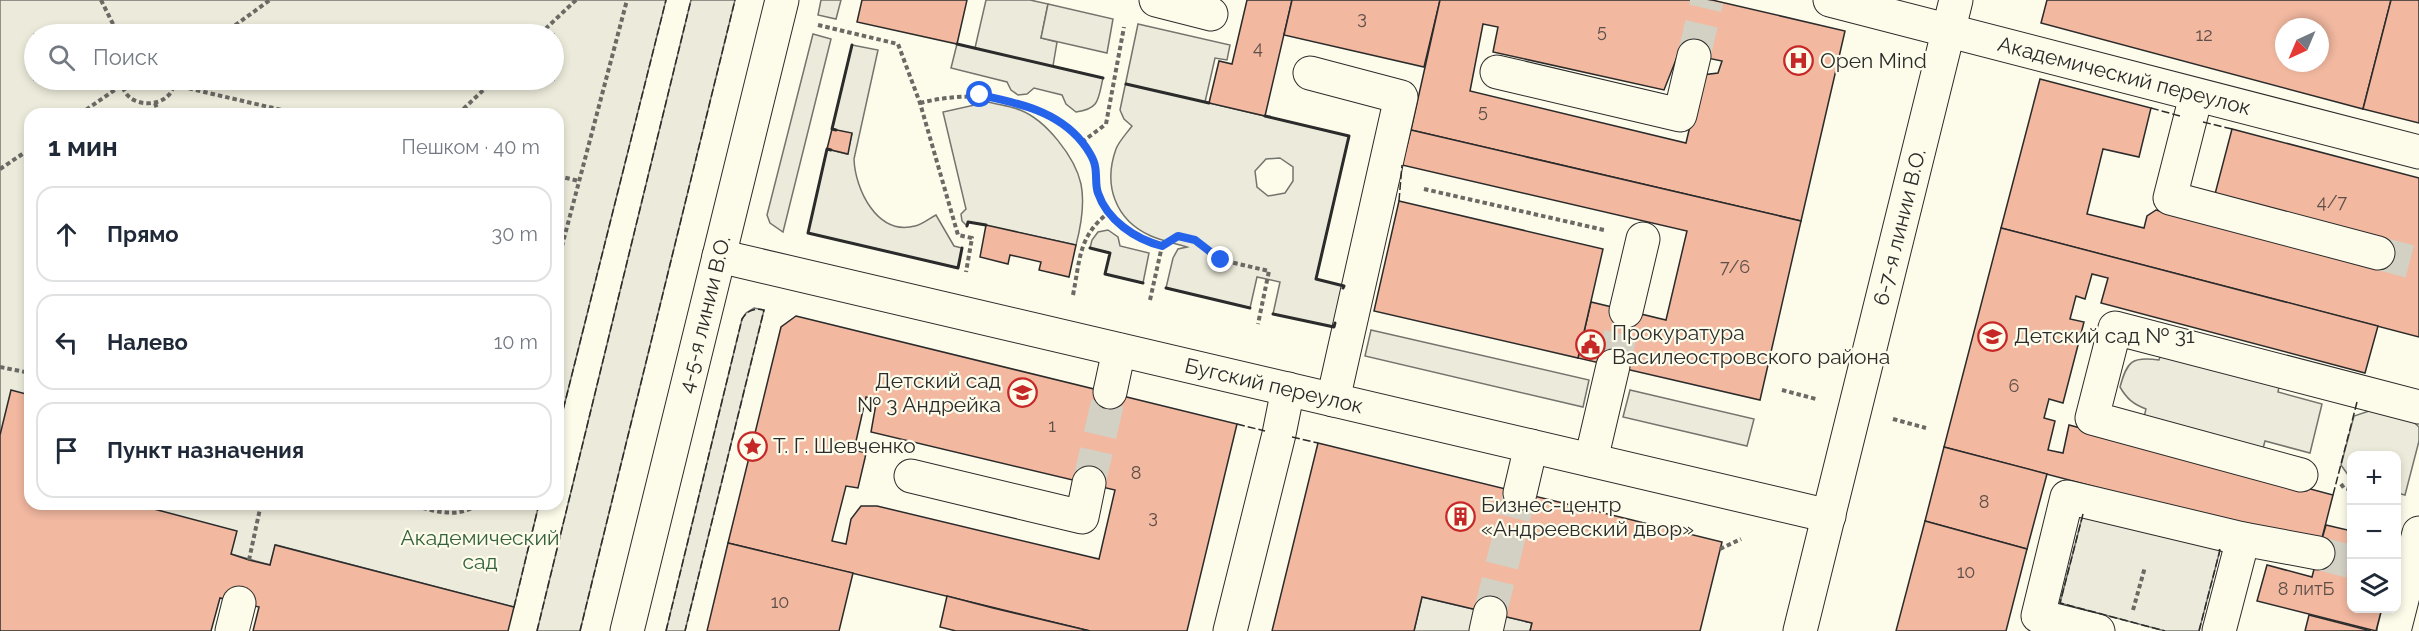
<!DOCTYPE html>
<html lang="ru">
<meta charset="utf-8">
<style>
:root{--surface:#fff;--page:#f2f2f3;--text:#1f2937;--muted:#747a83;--line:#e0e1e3}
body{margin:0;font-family:Raleway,sans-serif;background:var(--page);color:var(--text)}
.controls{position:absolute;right:18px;bottom:18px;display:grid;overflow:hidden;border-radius:12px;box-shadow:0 3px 9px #0003}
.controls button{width:54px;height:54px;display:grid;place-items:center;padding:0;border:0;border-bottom:2px solid var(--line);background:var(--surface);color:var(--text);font:30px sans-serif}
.compass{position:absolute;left:2275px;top:18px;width:54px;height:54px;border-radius:50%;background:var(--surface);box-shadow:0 3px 9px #0003;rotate:224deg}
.stop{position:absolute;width:18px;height:18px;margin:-14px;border:4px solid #2563eb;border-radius:50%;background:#fff}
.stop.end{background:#2563eb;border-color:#fff;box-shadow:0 2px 6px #0008}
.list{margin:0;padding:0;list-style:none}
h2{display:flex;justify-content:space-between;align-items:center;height:78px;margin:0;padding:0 24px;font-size:26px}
h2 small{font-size:20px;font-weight:400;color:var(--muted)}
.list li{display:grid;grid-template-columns:39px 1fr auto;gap:18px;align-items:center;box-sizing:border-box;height:96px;margin:0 12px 12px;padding:0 12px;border:2px solid var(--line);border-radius:18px}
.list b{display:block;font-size:22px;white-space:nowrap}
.list em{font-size:20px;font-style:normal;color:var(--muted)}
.icon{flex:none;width:33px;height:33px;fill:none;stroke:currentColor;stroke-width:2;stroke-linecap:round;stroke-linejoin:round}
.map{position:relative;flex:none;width:2419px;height:631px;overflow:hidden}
.search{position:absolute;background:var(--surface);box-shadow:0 3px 9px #0003;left:24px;top:24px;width:540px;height:66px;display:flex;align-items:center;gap:15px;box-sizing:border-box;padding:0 21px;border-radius:33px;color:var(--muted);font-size:22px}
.panel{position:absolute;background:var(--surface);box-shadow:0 3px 9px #0003;left:24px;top:108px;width:540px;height:402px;border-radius:18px}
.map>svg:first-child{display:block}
.green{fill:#ecebdb;stroke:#74746e;stroke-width:1.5;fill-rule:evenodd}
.parking{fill:#eceadb;stroke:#74746e;stroke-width:1.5}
.building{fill:#f2b8a0;stroke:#2b2b2b;stroke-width:1.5;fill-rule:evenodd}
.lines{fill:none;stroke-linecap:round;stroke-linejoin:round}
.minor-tunnel{stroke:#d3d1c4;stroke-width:33;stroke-dasharray:33 16;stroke-linecap:butt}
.minor-casing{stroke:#2b2b2b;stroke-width:35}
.path{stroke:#6a6964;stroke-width:4;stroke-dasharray:4.5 3;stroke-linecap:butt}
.minor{stroke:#fdfbea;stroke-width:33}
.fence{stroke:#2b2b2b;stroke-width:1.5;stroke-dasharray:8 3;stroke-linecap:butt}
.wall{stroke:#2b2b2b;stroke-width:3}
.route{stroke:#2563eb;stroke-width:8}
.labels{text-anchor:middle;stroke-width:4.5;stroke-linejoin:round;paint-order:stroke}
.number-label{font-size:18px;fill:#5d4e48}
.poi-label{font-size:21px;fill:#2b2b2b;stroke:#fdfbea;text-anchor:start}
.street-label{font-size:21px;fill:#2b2b2b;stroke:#fdfbea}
.park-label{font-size:21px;fill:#34623c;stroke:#fdfbea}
</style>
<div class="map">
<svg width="2419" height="631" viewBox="0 0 2419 631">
<rect width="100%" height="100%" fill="#fdfbea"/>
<g class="green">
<path d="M0,0H666L558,430V114H30V395L0,435ZM34,34H554V80H34Z"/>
<polygon points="691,0 735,0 580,631 537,631"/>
<polygon points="821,0 841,0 836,19 818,15"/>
<path d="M986,0H1030L1048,4L1041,38L1057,42L1053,66L1103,78C1098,99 1100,109 1076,112L1066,104L1062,95L1034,88L1027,94L1018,95L1011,90L1007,82L951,68L957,44L975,48Z"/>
<path d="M1138,24L1230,45L1227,60L1215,58L1205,102L1349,136L1316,279L1344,286L1334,327L1273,314L1280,282L1257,277L1250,308L1166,288L1173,258L1178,249L1187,247C1175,243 1162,241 1151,236C1115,220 1103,185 1116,149C1119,141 1127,133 1132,126L1124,119L1120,110ZM1280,158L1293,167V181L1285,193L1268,196L1257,187L1255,171L1266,159Z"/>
<polygon points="813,34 831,39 783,232 770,223 767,215"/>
<path d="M852,45L878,50L854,159C855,189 877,236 915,226C922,225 930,218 936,215L954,246L962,248L958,268L808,233L827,149L847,154L852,134L832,129Z"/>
<path d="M988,102C999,105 1010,106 1020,110C1046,120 1075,157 1081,184C1085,204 1081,226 1076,245L969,222L967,226L962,221L961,214L966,209L943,112Z"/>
<polygon points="1108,230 1118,237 1120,246 1149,253 1143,283 1105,274 1110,253 1090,248 1092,240 1098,232"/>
<polygon points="754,308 764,310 685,631 666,631 742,319 746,313"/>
<polygon points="1371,330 1589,380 1583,407 1365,356"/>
<path d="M2162,350L2280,381L2278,392L2322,404L2310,453L2265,441L2262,452L2143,421L2146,409C2133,404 2127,399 2120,387C2127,362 2131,356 2159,360Z"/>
<polygon points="1630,390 1754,419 1747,446 1623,417"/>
<polygon points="2372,410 2411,420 2419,427 2419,441 2405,495 2397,493 2396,456 2352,456 2351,479 2341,465 2354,416"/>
<polygon points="135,504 539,504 514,607 276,545 270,565 231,554"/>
<polygon points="2083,514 2220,550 2199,631 2165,631 2060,603"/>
</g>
<g class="parking">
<polygon points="1048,4 1113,19 1107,53 1041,38"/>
<polygon points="1422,597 1532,623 1530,631 1414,631"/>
</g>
<g class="building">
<polygon points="862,0 967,0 957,44 857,22"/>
<polygon points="1247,0 1292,0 1265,116 1209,103 1219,61 1232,64"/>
<polygon points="1292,0 1440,0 1424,67 1284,35"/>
<path d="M1440,0H1712L1845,31L1801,221L1411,130ZM1483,24L1498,27L1493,52L1664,90L1679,52L1722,61L1718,73L1702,75L1686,143L1470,91Z"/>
<path d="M2047,0H2391L2363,109L2041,23ZM2284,27H2320V63H2284Z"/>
<polygon points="2391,0 2419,0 2419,123 2363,109"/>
<polygon points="2040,79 2151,108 2139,157 2103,149 2087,214 2144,228 2147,216 2156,210 2375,267 2215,194 2232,129 2419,178 2419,337 2001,228"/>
<polygon points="832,129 852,133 848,154 827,149"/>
<polygon points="1411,130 1801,221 1760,400 1578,358 1591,302 1666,320 1687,231 1402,165"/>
<polygon points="1399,201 1603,249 1578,358 1374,311"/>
<polygon points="986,225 1076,245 1069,277 1039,270 1041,262 1010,255 1008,264 980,257"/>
<polygon points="2001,228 2378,326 2365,373 2101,303 2108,278 2092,274 2085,299 2076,296 2070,319 2084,322 2063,403 2049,399 2044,418 2055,421 2048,450 2063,453 2069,425 2333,495 2320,546 1944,447"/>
<path d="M796,316L1237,424L1187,631H1090L728,543L781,327ZM866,397L877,398L871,432L1115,490L1099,559L877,506H861L851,519L846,544L832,541L846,486L858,488L865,458L866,453L854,450Z"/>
<polygon points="11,390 30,395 30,504 135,504 237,531 231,554 249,560 270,565 275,545 514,607 508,631 253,631 259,607 220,598 211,631 0,631 0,435"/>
<polygon points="1318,443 1722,542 1700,631 1530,631 1532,623 1422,597 1414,631 1272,631"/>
<polygon points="1944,447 2047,474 2027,549 1925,521"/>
<polygon points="1925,521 2027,549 2006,631 1896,631"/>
<polygon points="2326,525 2352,531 2352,554 2320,546"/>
<polygon points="728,543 853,573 839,631 707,631"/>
<polygon points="2320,546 2352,554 2352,608 2382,608 2376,631 2257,601 2267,565 2312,577"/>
<polygon points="947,596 993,608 1090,631 956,631 940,627"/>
<polygon points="2309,615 2371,631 2305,631"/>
</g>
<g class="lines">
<g class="minor-tunnel">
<polyline points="1694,56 1707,0"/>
<polyline points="2378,253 2419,264"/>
<polyline points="1613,366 1626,311"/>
<polyline points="1089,483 1110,392"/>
<polyline points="2318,553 2352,562"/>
<polyline points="1490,613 1520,493"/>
</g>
<defs>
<g id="minor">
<polyline points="1156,0 1211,14"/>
<path id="s1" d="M1830,0L2419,152"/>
<polyline points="1497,72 1680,115 1694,56"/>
<polyline points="1310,73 1401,97 1333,400"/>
<polyline points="2196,96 2170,198 2378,253"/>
<path id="s2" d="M719,256L1829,516"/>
<polyline points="1626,311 1643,239"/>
<polyline points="1110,392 1119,350"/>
<polyline points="1591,460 1613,366"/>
<polyline points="2301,475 2092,418 2115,328 2419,407"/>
<polyline points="911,476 1082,517 1089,483"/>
<polyline points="1520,493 1531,446"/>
<polyline points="232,631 239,603"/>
<path id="s3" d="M627,631L782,0"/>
<polyline points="1230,631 1279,434 1288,389"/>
<polyline points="1486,631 1490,613"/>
<path id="s4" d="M1800,631L1956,0"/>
<polyline points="2098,631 2038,616 2067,497 2243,539 2318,553"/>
<polyline points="2219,631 2243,539"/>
<polyline points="2394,631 2419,533"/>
</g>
</defs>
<use href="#minor" class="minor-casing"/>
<g class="path">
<polyline points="101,0 118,34"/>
<polyline points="818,25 898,44 920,103 958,235 972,238 966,272"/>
<polyline points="223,34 270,0"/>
<polyline points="540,34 576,0"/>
<path d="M122,80C121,111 175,111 174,80"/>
<polyline points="174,85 299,114"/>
<polyline points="155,103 159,114"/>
<path d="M920,103C983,87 1061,99 1093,161C1098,171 1094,183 1098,193C1107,220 1135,239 1162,246L1178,236L1195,240L1221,260L1269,271L1258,324"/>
<polyline points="80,114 122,85"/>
<polyline points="458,114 494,80"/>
<polyline points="1082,142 1106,124 1124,27"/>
<polyline points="0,169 30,149"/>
<polyline points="558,176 579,181"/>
<polyline points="1424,189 1604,230"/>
<polyline points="558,261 627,0"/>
<path d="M1073,295C1080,261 1078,237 1107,214"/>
<polyline points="1150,300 1162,246"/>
<polyline points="0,367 30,373"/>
<polyline points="1782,390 1816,399"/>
<polyline points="1893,419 1926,428"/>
<polyline points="2341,484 2344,488 2352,490"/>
<path d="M408,504C431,510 458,520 478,504"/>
<polyline points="1720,549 1741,539"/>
<polyline points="249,560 261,504"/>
<polyline points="2133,610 2145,567"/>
</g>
<use href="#minor" class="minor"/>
<g class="fence">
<polyline points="2151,108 2180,116"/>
<polyline points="2203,122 2232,129"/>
<polyline points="1399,201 1402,165"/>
<polyline points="1237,424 1265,431"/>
<polyline points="558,430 666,0"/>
<polyline points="1292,437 1318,443"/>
<polyline points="2333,495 2357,402"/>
<polyline points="2083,514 2060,603 2165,631"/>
<polyline points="514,607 539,504"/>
<polyline points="537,631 691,0"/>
<polyline points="580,631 735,0"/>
<path d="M666,631L742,319C748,310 753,308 764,310L685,631"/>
<polyline points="2199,631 2220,550 2217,549"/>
</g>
<g class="wall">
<polyline points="957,44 1103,78"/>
<polyline points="1126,84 1209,103"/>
<polyline points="1265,116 1349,136 1316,279 1344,286 1343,288"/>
<polyline points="836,130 832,129 852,45"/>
<polyline points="831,150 827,149 808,233 958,268 962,248"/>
<polyline points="967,226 968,222 986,225"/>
<polyline points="1090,248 1110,253 1105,274 1143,283"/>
<polyline points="1166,288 1250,308"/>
<polyline points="1273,314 1334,327 1335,323"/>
</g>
</g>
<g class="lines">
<path class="route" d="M980,95C1018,103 1057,111 1082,142C1087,148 1094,159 1095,166C1097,175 1095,185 1098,193C1107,220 1135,239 1162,246L1178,236L1195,240L1221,260"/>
</g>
<defs>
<symbol id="hospital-ring" viewBox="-11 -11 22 22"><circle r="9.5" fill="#fdfbea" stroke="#c62828" stroke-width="1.5"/><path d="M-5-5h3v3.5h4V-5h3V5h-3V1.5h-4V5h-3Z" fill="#c62828"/></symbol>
<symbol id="school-ring" viewBox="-11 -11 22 22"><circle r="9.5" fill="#fdfbea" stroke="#c62828" stroke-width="1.5"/><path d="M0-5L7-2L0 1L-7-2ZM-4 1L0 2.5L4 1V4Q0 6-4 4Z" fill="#c62828"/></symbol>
<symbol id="civic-ring" viewBox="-11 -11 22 22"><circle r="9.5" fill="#fdfbea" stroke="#c62828" stroke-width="1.5"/><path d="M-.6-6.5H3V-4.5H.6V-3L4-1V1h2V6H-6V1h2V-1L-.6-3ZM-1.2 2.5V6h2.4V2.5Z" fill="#c62828"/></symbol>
<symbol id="sight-ring" viewBox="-11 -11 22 22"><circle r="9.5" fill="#fdfbea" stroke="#c62828" stroke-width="1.5"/><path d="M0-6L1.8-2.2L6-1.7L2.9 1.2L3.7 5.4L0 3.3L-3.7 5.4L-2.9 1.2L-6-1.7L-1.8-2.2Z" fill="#c62828"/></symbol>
<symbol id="building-ring" viewBox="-11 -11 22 22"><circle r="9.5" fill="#fdfbea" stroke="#c62828" stroke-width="1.5"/><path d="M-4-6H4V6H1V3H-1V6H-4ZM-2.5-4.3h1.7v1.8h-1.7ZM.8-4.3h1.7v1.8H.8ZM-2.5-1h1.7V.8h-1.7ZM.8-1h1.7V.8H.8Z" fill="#c62828"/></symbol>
</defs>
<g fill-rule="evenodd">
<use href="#hospital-ring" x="1782" y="44" width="33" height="33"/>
<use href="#school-ring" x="1976" y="320" width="33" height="33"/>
<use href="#civic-ring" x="1574" y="328" width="33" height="33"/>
<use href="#school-ring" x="1006" y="376" width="33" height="33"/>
<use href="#sight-ring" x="736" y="430" width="33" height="33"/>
<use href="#building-ring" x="1444" y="500" width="33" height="33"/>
</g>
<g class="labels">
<g class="number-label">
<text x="1362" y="24">3</text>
<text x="1602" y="37">5</text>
<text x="2204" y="41">12</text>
<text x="1258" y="54">4</text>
<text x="1483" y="117">5</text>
<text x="2332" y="208">4/7</text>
<text x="1735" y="273">7/6</text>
<text x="2014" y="392">6</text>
<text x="1052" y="432">1</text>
<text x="1136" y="479">8</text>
<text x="1984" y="508">8</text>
<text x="1153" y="523">3</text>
<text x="1966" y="578">10</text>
<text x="2306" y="595">8 литБ</text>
<text x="780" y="608">10</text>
</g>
<g class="poi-label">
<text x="1820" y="68">Open Mind</text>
<text x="1612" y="340">Прокуратура<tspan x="1612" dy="24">Василеостровского района</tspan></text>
<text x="2014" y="343">Детский сад № 31</text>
<text x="1001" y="388" text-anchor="end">Детский сад<tspan x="1001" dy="24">№ 3 Андрейка</tspan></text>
<text x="773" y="453">Т. Г. Шевченко</text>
<text x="1481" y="512">Бизнес-центр<tspan x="1481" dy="24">«Андреевский двор»</tspan></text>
</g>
<g class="street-label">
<text dy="7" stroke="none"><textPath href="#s1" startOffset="304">Академический переулок</textPath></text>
<text dy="7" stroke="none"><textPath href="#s4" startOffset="416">6-7-я линии В.О.</textPath></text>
<text dy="7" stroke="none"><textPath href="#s3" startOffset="326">4-5-я линии В.О.</textPath></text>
<text dy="7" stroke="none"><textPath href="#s2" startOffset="570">Бугский переулок</textPath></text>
</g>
<g class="park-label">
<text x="480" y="545">Академический<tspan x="480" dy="24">сад</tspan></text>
</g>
</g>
</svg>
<div class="controls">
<button>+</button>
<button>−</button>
<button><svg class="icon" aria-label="layers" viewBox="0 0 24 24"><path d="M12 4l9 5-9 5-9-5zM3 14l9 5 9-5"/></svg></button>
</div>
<svg class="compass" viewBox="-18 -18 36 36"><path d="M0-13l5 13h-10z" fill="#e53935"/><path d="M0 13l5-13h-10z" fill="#747a83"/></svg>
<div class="stop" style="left:980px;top:95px"></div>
<div class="stop end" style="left:1221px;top:260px"></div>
<div class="search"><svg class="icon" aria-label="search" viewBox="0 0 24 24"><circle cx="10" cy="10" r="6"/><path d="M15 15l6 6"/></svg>Поиск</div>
<section class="panel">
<h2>1 мин<small>Пешком · 40 m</small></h2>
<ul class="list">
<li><svg class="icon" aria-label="ahead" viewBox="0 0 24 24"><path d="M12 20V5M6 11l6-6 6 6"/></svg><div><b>Прямо</b></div><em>30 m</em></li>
<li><svg class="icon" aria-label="left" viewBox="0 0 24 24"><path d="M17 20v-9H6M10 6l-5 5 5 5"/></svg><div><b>Налево</b></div><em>10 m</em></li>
<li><svg class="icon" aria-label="arrive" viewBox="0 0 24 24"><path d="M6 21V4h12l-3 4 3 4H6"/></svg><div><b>Пункт назначения</b></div></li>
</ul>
</section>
</div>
